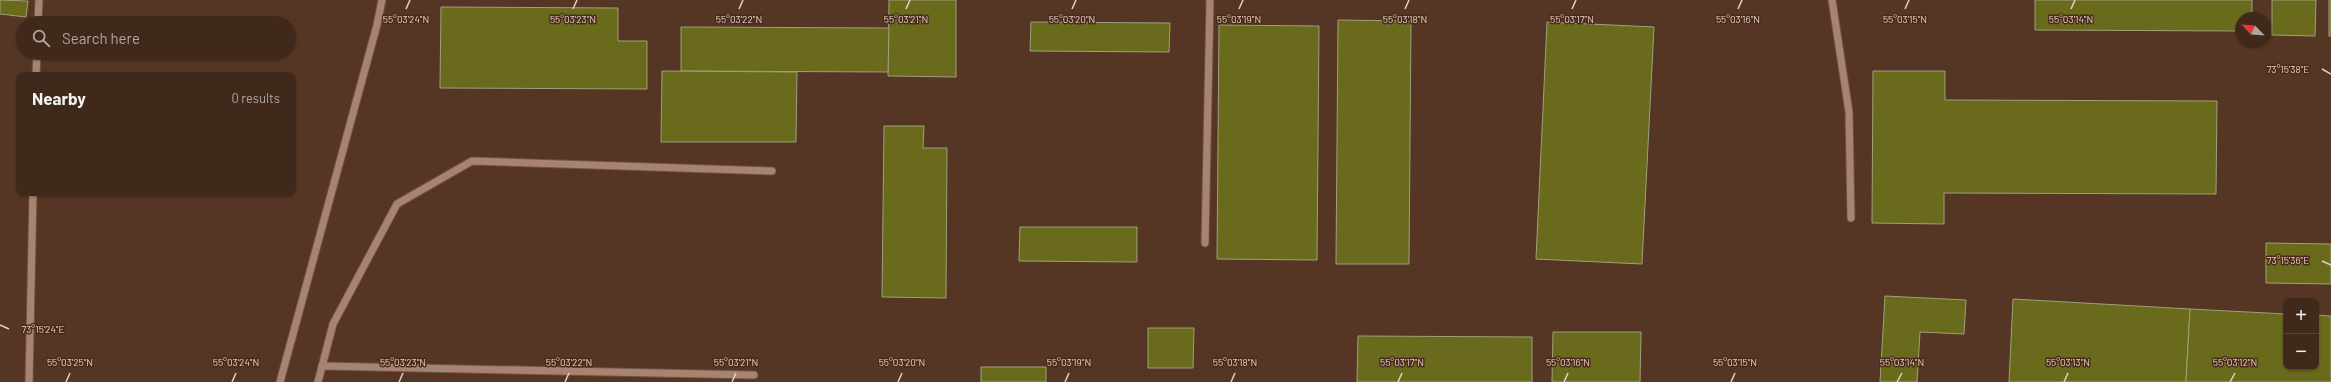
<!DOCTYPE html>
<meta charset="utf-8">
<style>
:root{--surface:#40281b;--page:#473024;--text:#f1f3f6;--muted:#aea6a3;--line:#59443a}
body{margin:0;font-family:Barlow,sans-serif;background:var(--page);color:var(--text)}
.controls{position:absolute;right:12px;bottom:12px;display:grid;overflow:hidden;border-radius:8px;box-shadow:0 1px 3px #0004}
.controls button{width:36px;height:36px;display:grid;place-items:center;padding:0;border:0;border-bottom:1px solid var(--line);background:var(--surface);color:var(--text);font:20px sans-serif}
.compass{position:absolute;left:2235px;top:12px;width:36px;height:36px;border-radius:50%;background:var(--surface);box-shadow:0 1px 3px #0004;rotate:295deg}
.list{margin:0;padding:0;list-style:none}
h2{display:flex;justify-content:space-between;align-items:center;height:52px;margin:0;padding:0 16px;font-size:17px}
h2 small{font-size:13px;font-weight:400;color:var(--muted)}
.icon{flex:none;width:22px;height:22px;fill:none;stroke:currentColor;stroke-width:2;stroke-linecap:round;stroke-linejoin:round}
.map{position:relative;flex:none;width:2331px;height:382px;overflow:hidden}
.search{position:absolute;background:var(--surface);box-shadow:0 1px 3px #0004;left:16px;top:16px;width:280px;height:44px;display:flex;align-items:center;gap:10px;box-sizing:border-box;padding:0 14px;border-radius:22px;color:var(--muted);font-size:15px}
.panel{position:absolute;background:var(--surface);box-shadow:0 1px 3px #0004;left:16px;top:72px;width:280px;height:124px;border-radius:8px}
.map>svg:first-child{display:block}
.building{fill:#696a1c;stroke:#9fa17b}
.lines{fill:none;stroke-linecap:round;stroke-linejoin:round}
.minor-casing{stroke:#6c5343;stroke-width:9}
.minor{stroke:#a88470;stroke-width:7}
.ticks{fill:none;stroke:#e4d0c5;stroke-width:1.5}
.ticks-label{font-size:10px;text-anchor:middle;fill:#e4d0c5;stroke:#4a2b1a;stroke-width:3;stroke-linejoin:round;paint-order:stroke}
</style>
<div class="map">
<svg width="2331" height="382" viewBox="0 0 2331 382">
<rect width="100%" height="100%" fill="#553624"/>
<g class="building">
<polygon points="0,0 28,1 26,17 0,14"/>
<polygon points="889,0 956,0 956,77 888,76"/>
<polygon points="2035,0 2252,0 2252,18 2241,18 2241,31 2035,30"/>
<polygon points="2272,0 2316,0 2315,36 2272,35"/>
<rect x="2329" y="0" width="2" height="36"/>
<polygon points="441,7 618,8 618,41 647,41 647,89 440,88"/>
<polygon points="1338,20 1411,21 1409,264 1336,264"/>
<polygon points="1031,22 1170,23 1169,52 1030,51"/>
<polygon points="1547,22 1654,27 1642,264 1536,259"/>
<polygon points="1219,25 1319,26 1317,260 1217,259"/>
<polygon points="681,27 889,28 888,72 681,71"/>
<polygon points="662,71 797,72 796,142 661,142"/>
<polygon points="1873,71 1945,71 1945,100 2217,101 2216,194 1944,193 1944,224 1872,223"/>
<polygon points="884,126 924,126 923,148 947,148 946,298 882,297"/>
<polygon points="1020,227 1137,227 1137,262 1019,261"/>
<polygon points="2266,243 2331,244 2331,284 2266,283"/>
<polygon points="1885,296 1966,300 1964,334 1920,332 1917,382 1880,382"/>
<polygon points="2013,299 2190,309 2186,382 2009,382"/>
<polygon points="2190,309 2286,314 2286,367 2316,367 2316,315 2331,316 2331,382 2186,382"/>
<polygon points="1148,328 1194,328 1193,368 1148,368"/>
<polygon points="1553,332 1641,332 1640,382 1552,382"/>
<polygon points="1358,336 1532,337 1532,382 1357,382"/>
<rect x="981" y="367" width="65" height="15"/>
</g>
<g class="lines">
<defs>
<g id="minor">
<polyline points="1832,0 1849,112 1851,218"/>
<polyline points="38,23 39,0"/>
<polyline points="36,75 37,53"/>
<polyline points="1205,243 1210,0"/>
<polyline points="322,366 754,375"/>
<polyline points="29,382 33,193"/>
<polyline points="280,382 377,25 382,0"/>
<polyline points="318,382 333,324 397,204 472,161 772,171"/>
</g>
</defs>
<use href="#minor" class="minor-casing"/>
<use href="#minor" class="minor"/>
</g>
<path class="ticks" d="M406,9L410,0M573,9L577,0M739,9L743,0M906,9L910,0M1072,9L1076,0M1239,9L1243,0M1405,9L1409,0M1572,9L1576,0M1738,9L1742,0M1905,9L1909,0M2071,9L2075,0M2322,69L2331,74M2322,261L2331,265M0,325L9,329M66,382L70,373M232,382L236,373M399,382L403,373M565,382L569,373M732,382L736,373M898,382L902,373M1065,382L1069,373M1231,382L1235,373M1398,382L1402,373M1564,382L1568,373M1731,382L1735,373M1897,382L1902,373M2064,382L2068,373M2230,382L2235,373"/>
<g class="ticks-label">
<text x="406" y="23">55°03'24"N</text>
<text x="573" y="23">55°03'23"N</text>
<text x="739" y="23">55°03'22"N</text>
<text x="906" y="23">55°03'21"N</text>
<text x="1072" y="23">55°03'20"N</text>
<text x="1239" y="23">55°03'19"N</text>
<text x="1405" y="23">55°03'18"N</text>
<text x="1572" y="23">55°03'17"N</text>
<text x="1738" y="23">55°03'16"N</text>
<text x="1905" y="23">55°03'15"N</text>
<text x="2071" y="23">55°03'14"N</text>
<text x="2288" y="73">73°15'38"E</text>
<text x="2288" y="264">73°15'36"E</text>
<text x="43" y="333">73°15'24"E</text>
<text x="70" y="366">55°03'25"N</text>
<text x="236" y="366">55°03'24"N</text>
<text x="403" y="366">55°03'23"N</text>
<text x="569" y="366">55°03'22"N</text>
<text x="736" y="366">55°03'21"N</text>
<text x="902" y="366">55°03'20"N</text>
<text x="1069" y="366">55°03'19"N</text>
<text x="1235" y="366">55°03'18"N</text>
<text x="1402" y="366">55°03'17"N</text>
<text x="1568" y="366">55°03'16"N</text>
<text x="1735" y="366">55°03'15"N</text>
<text x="1902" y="366">55°03'14"N</text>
<text x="2068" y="366">55°03'13"N</text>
<text x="2235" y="366">55°03'12"N</text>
</g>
</svg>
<div class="controls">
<button>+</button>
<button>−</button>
</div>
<svg class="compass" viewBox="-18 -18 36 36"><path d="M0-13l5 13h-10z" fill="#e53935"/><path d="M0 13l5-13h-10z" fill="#aea6a3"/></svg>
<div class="search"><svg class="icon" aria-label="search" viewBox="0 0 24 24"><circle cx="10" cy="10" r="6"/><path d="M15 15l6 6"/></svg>Search here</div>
<section class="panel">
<h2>Nearby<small>0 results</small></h2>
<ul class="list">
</ul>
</section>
</div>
